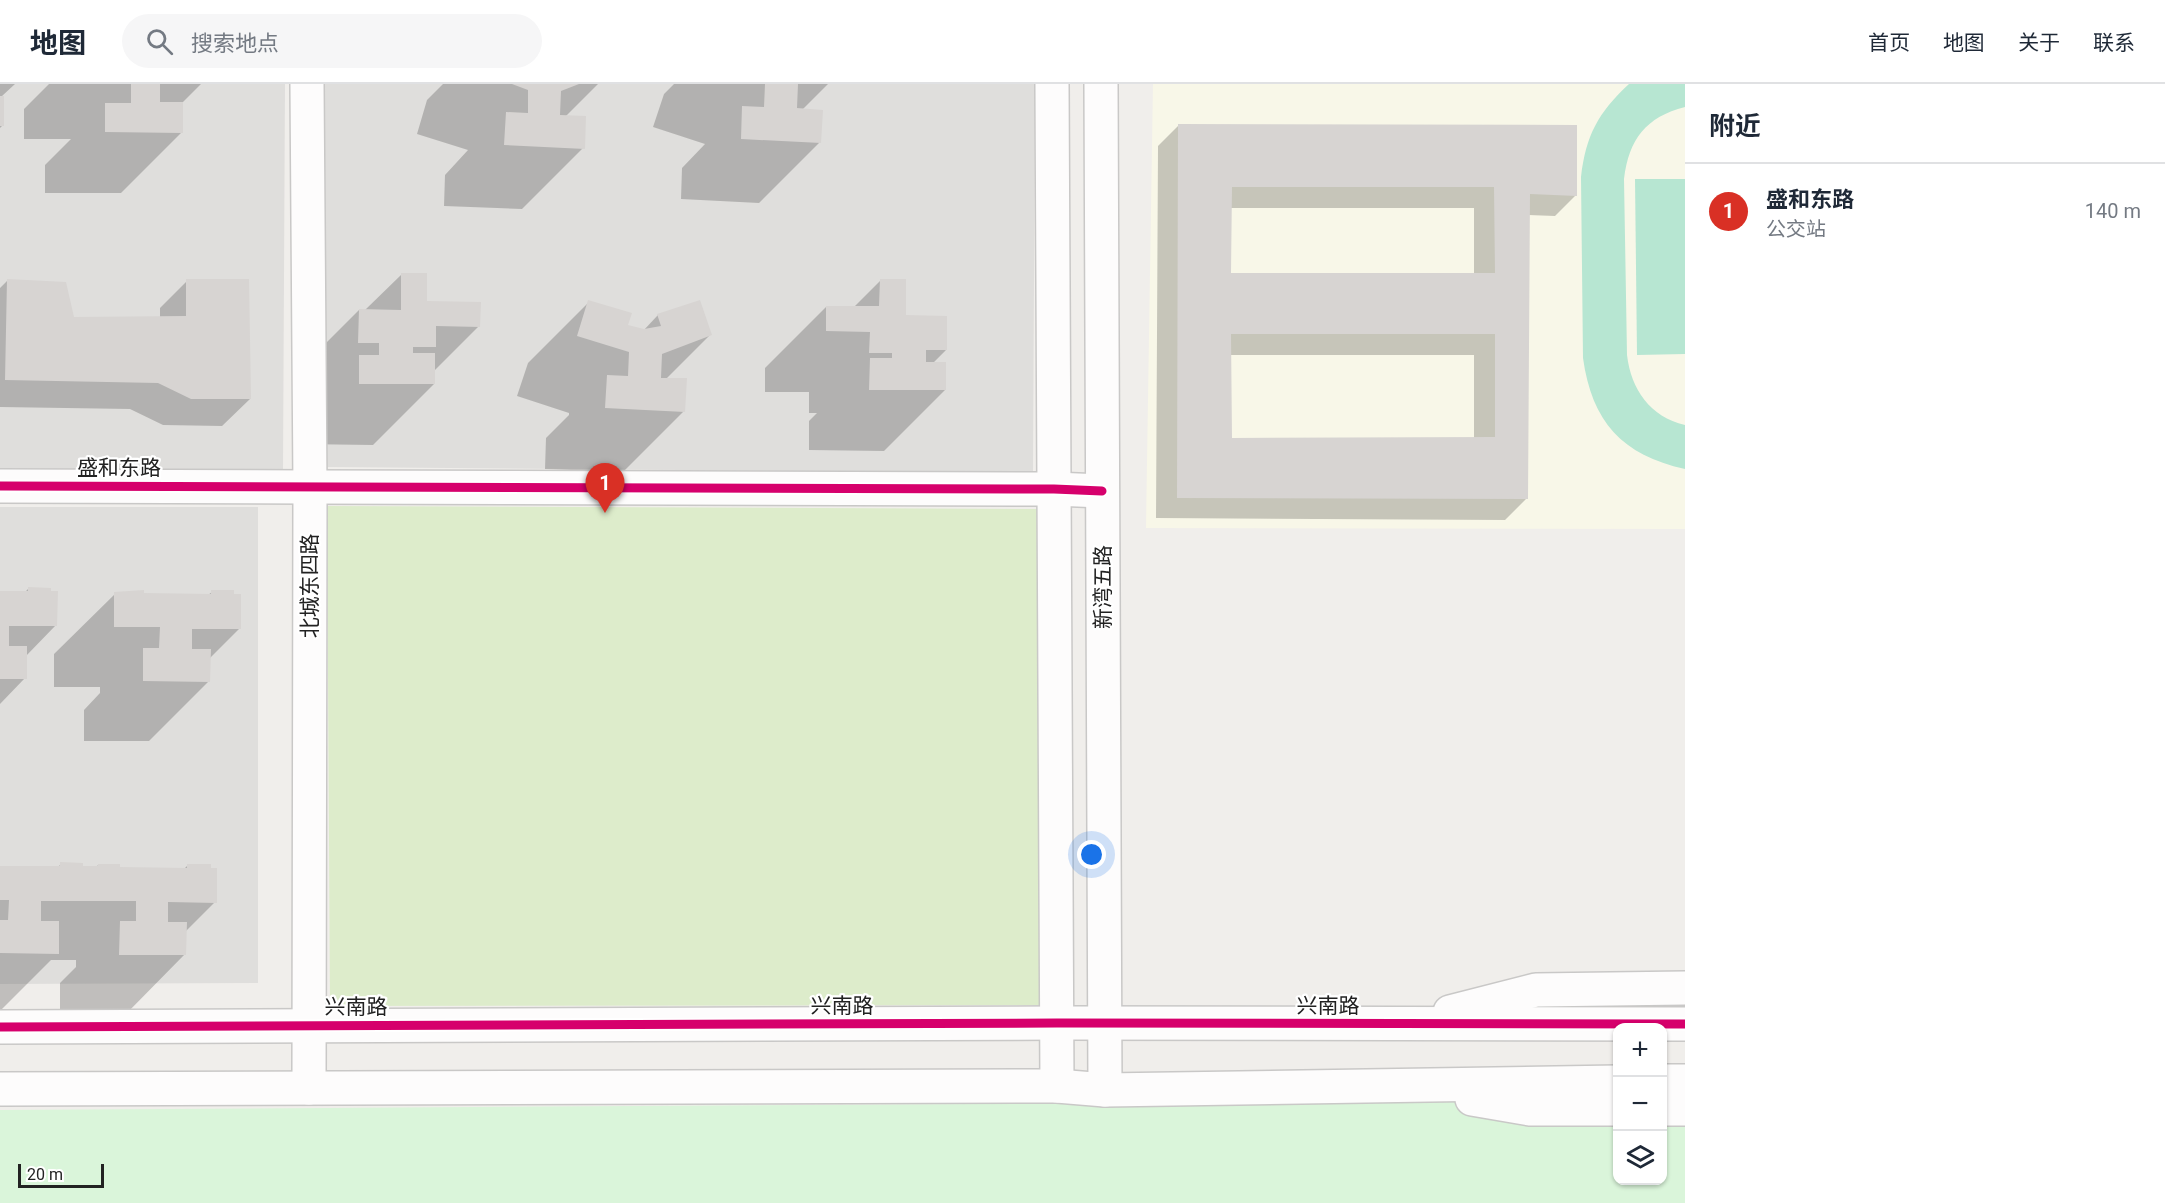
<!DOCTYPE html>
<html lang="zh">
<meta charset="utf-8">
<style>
:root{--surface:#fff;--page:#f6f6f7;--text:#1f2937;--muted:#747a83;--line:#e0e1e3;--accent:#d93025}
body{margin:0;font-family:Roboto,"Noto Sans SC",sans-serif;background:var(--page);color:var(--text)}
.controls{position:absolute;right:18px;bottom:18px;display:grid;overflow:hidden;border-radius:12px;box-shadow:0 2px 4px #0004}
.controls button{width:54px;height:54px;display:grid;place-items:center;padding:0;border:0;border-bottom:2px solid var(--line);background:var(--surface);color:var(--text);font:30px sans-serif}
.scale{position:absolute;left:18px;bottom:15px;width:86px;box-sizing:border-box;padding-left:6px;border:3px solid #222;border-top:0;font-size:16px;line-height:21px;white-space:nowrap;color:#222;-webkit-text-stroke:4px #fff;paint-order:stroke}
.you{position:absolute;left:1092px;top:771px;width:21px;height:21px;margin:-15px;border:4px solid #fff;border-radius:50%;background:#1a73e8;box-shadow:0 0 0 9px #1a73e833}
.badge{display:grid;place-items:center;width:39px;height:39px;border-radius:50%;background:var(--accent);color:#fff;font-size:20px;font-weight:700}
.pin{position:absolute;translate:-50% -50px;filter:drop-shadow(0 2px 3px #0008)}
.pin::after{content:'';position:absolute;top:32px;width:21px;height:18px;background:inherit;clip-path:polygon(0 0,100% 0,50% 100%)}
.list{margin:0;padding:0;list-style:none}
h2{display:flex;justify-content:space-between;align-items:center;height:78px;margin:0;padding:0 24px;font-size:26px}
h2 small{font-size:20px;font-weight:400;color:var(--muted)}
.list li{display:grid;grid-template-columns:39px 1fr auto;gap:18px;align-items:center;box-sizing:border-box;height:96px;padding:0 24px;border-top:2px solid var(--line)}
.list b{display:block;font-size:22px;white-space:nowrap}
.list p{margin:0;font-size:20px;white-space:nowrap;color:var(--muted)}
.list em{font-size:20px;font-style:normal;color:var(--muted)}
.icon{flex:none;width:33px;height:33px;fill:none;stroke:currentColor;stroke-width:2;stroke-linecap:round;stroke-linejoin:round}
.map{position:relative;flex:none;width:1685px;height:1119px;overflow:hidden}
header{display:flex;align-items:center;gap:36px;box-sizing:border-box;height:84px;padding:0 30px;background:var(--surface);border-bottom:2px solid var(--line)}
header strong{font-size:28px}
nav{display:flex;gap:33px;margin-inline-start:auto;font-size:21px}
.search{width:420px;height:54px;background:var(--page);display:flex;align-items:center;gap:15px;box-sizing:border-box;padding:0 21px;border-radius:33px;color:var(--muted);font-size:22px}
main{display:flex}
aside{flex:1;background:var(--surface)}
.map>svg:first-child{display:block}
.residential{fill:#dfdedc}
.education{fill:#f8f7e8}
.grass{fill:#ddeccb}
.park{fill:#daf5da}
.pitch{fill:#b7e6d2}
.shadow{fill:#0003;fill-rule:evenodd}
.building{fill:#d7d4d2;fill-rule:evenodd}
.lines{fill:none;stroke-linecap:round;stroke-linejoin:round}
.minor-casing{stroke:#c9c8c7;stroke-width:36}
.tertiary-casing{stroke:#c9c8c7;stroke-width:36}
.minor{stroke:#fdfcfc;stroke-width:33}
.tertiary{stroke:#fdfcfc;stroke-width:33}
.cycleway-casing{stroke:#fff;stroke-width:13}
.cycleway{stroke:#d6006c;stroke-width:9}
.labels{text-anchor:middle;stroke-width:4.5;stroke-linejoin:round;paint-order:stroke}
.street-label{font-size:21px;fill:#222;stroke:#fff}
</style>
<header>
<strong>地图</strong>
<div class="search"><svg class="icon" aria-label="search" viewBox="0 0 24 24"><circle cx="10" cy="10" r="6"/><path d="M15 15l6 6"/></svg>搜索地点</div>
<nav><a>首页</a><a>地图</a><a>关于</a><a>联系</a></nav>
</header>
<main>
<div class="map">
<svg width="1685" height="1119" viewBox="0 0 1685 1119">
<rect width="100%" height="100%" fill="#f0eeeb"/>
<g class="residential">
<polygon points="0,0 285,0 283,387 0,384"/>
<polygon points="324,0 1035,0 1033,389 327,383"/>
<polygon points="0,423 258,423 258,899 0,900"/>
</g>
<polygon class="education" points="1153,0 1685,0 1685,445 1146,444"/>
<polygon class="grass" points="327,422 1044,425 1045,921 330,922"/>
<polygon class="park" points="1663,1015 1685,1015 1685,1119 0,1119 0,1026 1617,1016 1618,1096 1662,1096"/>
<g class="pitch">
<path d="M1629,0H1685V23C1646,33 1629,55 1624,95L1627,271C1631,305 1650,333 1685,341V385C1622,371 1592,338 1583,274L1581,93C1586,51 1598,29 1629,0Z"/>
<polygon points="1635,95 1685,95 1685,270 1637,271"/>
</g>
<g class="shadow">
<polygon points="0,0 15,0 2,12 2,42 0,44"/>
<polygon points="49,0 201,0 182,19 182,48 121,109 45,109 45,81 71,55 24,55 24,25"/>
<polygon points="443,0 598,0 565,33 583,64 522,125 444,122 445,91 468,66 417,50 427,16"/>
<polygon points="674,0 828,0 802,26 820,58 759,119 681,115 682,84 705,60 653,43 664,10"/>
<path d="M1179,41L1576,111L1555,132L1528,131L1526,415L1505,436L1156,434L1158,62ZM1230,124H1474V190L1230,191ZM1230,271H1474V355H1230Z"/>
<polygon points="401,191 425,218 479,242 434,287 434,300 373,361 299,360 298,287 359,226 365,226"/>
<polygon points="7,197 73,234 160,234 160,224 187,197 250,315 222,342 163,341 130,325 0,323 0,204"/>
<polygon points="880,197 904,233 946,266 932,280 945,306 884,367 809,366 809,337 817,329 809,329 809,308 765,308 765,284 826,223 853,224"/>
<polygon points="589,218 626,242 643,247 658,231 710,251 666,295 684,327 623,388 545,385 546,354 569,331 569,329 517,312 528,279"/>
<polygon points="28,505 49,509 56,541 26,572 25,594 0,620 0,508 25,508"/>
<polygon points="212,508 239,545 209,575 209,597 149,657 84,657 84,626 100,609 100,603 54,603 54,570 115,510 208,511"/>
<polygon points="61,780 82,784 96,784 98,781 119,785 184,785 188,781 215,818 185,848 185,870 125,931 60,930 60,899 76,883 76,876 51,876 0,927 0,783 57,784"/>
</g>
<g class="building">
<polygon points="131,0 160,0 160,18 183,18 183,49 105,48 105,19 131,19"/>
<polygon points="512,0 579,0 561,7 560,31 586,32 585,65 504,61 506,28 528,29 528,6"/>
<polygon points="765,0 798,0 797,24 823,26 821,59 741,55 742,22 764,23"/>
<rect x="0" y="12" width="4" height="30"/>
<path d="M1178,40L1577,41V112L1530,110L1528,415L1177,414ZM1232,103H1494L1495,189H1231ZM1231,250H1495V353L1232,354Z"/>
<polygon points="401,189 427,189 427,217 481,218 480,243 436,242 436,263 413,263 413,269 435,269 435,300 359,300 359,271 379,271 379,259 358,259 359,225 401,226"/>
<polygon points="7,195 66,198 74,233 186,232 186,195 249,195 251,315 191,315 158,299 5,296"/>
<polygon points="880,195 906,195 906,231 947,232 947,266 926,266 926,278 946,278 946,306 869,306 870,274 892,274 892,269 869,269 870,248 826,247 826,222 879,222"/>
<polygon points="588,216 632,229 628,241 644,245 661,242 657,230 700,216 712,251 662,270 661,294 687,294 685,328 605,324 607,291 628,292 629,268 577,252"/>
<polygon points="28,503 51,504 51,507 58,507 57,542 9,542 9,562 27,562 27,595 0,595 0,507 28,507"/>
<polygon points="144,506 144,509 211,510 211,506 234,506 234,510 241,510 241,545 192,545 192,565 211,565 210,598 143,597 143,564 159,564 160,543 114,543 114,508"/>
<polygon points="60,778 83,779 83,782 98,782 98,780 120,780 120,783 187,784 187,780 211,780 211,784 217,784 217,819 168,818 168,838 187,838 186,871 119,871 120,837 136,837 136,817 41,817 41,837 59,837 59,870 0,869 0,836 8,836 9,816 0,816 0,782 60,782"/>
</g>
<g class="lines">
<defs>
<g id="minor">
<polyline points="307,0 310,403 309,1004"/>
<polyline points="0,402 310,403"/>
</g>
<g id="tertiary">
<polyline points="1052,0 1057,1002"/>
<polyline points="1101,0 1105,1006"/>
<polyline points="310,403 1054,405 1102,407"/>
<polyline points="1450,928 1536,906 1685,904"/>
<polyline points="0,943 1057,939 1685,940"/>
<polyline points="1662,997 1685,997"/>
<polyline points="0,1005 1057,1002 1105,1006 1618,998"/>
<polyline points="1472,1015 1530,1025 1618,1025"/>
<polyline points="1662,1025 1685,1025"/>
</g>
</defs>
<use href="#minor" class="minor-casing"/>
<use href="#tertiary" class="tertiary-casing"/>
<use href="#minor" class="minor"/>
<use href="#tertiary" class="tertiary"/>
<defs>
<g id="cycleway">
<polyline points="0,402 1054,405 1102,407"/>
<polyline points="0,943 1057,939 1685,940"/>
</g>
</defs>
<use href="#cycleway" class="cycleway-casing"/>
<use href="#cycleway" class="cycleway"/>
</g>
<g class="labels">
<g class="street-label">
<text x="119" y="391">盛和东路</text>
<text transform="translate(310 502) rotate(-90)" y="7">北城东四路</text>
<text transform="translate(1103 503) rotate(-90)" y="7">新湾五路</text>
<text x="842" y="929">兴南路</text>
<text x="1328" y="929">兴南路</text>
<text x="356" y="930">兴南路</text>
</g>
</g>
</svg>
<div class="controls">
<button>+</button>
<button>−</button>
<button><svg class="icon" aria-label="layers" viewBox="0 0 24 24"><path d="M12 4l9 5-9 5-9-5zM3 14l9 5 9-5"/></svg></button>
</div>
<div class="scale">20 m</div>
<div class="you"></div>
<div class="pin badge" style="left:605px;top:429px">1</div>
</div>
<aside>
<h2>附近<small></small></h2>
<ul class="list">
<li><span class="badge">1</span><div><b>盛和东路</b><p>公交站</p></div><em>140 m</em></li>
</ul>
</aside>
</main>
